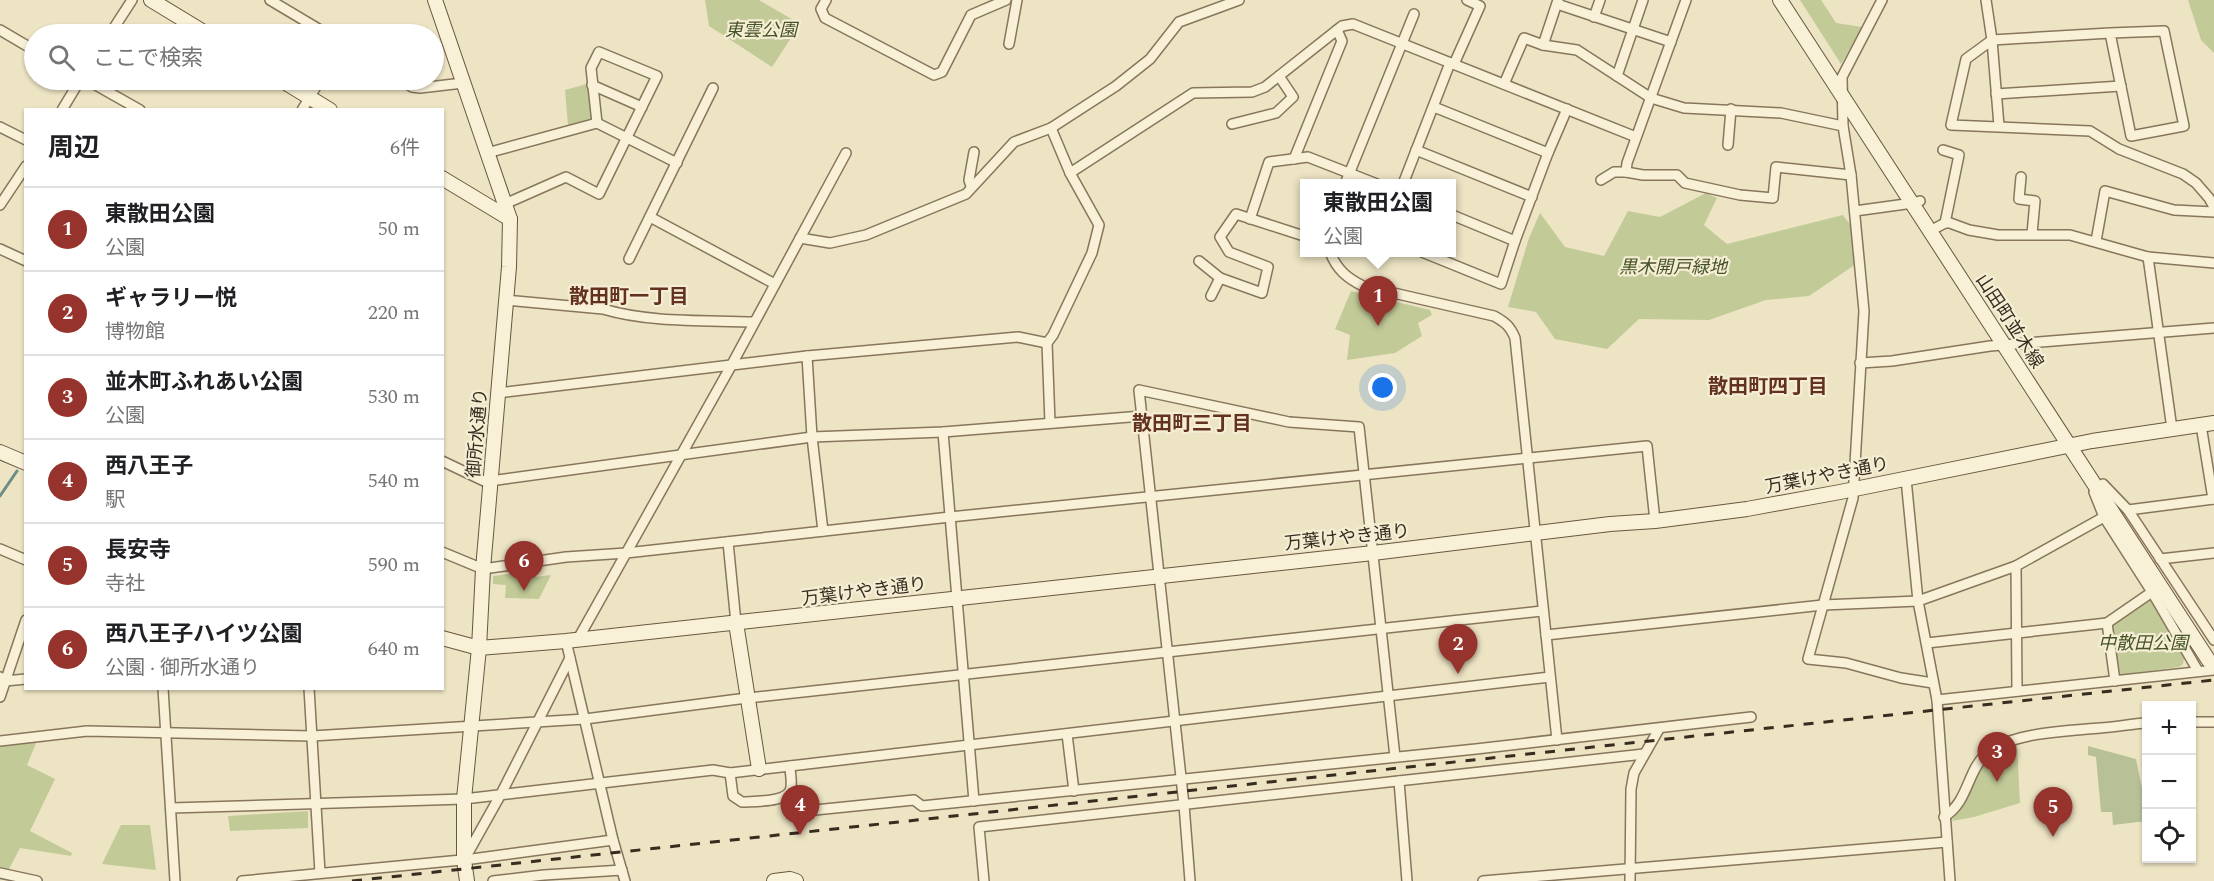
<!DOCTYPE html>
<html lang="ja">
<meta charset="utf-8">
<style>
:root{--surface:#fff;--page:#f6f6f6;--text:#202124;--muted:#757577;--line:#e0e0e0;--accent:#95332c}
body{margin:0;font-family:Spectral,"Noto Sans JP",serif;background:var(--page);color:var(--text)}
.controls{position:absolute;right:18px;bottom:18px;display:grid;overflow:hidden;border-radius:0px;box-shadow:0 2px 4px #0004}
.controls button{width:54px;height:54px;display:grid;place-items:center;padding:0;border:0;border-bottom:2px solid var(--line);background:var(--surface);color:var(--text);font:30px sans-serif}
.you{position:absolute;left:1383px;top:388px;width:21px;height:21px;margin:-15px;border:4px solid #fff;border-radius:50%;background:#1a73e8;box-shadow:0 0 0 9px #1a73e833}
.badge{display:grid;place-items:center;width:39px;height:39px;border-radius:50%;background:var(--accent);color:#fff;font-size:20px;font-weight:700}
.pin{position:absolute;translate:-50% -50px;filter:drop-shadow(0 2px 3px #0008)}
.pin::after{content:'';position:absolute;top:32px;width:21px;height:18px;background:inherit;clip-path:polygon(0 0,100% 0,50% 100%)}
.popup{position:absolute;left:1300px;top:179px;width:156px;height:78px;box-sizing:border-box;display:grid;place-content:center;border-radius:0px;background:var(--surface);filter:drop-shadow(0 2px 4px #0005);font-size:20px;white-space:nowrap;color:var(--muted)}
.popup b{font-size:22px;color:var(--text)}
.popup::after{content:'';position:absolute;left:50%;top:100%;margin-left:-12px;border:12px solid transparent;border-top-color:var(--surface)}
.list{margin:0;padding:0;list-style:none}
h2{display:flex;justify-content:space-between;align-items:center;height:78px;margin:0;padding:0 24px;font-size:26px}
h2 small{font-size:20px;font-weight:400;color:var(--muted)}
.list li{display:grid;grid-template-columns:39px 1fr auto;gap:18px;align-items:center;box-sizing:border-box;height:84px;padding:0 24px;border-top:2px solid var(--line)}
.list b{display:block;font-size:22px;white-space:nowrap}
.list p{margin:0;font-size:20px;white-space:nowrap;color:var(--muted)}
.list em{font-size:20px;font-style:normal;color:var(--muted)}
.icon{flex:none;width:33px;height:33px;fill:none;stroke:currentColor;stroke-width:2;stroke-linecap:round;stroke-linejoin:round}
.map{position:relative;flex:none;width:2214px;height:881px;overflow:hidden}
.search{position:absolute;background:var(--surface);box-shadow:0 2px 4px #0004;left:24px;top:24px;width:420px;height:66px;display:flex;align-items:center;gap:15px;box-sizing:border-box;padding:0 21px;border-radius:33px;color:var(--muted);font-size:22px}
.panel{position:absolute;background:var(--surface);box-shadow:0 2px 4px #0004;left:24px;top:108px;width:420px;height:582px;border-radius:0px}
.map>svg:first-child{display:block}
.green{fill:#c2cb98}
.cemetery{fill:#b8c097}
.lines{fill:none;stroke-linecap:round;stroke-linejoin:round}
.stream{stroke:#6d8e88;stroke-width:3}
.street-casing{stroke:#87765b;stroke-width:12}
.secondary-casing{stroke:#69573e;stroke-width:16}
.street{stroke:#f8f0d7;stroke-width:9}
.secondary{stroke:#f8f0d7;stroke-width:14}
.rail{stroke:#382c1f;stroke-width:3;stroke-dasharray:10 10;stroke-linecap:butt}
.labels{text-anchor:middle;stroke-width:4.5;stroke-linejoin:round;paint-order:stroke}
.park-label{font-size:18px;font-style:italic;fill:#455426;stroke:#f5edd4}
.street-label{font-size:18px;fill:#382c1f;stroke:#f5edd4}
.neighbourhood-label{font-size:20px;font-weight:bold;fill:#63321f;stroke:#f5edd4}
</style>
<div class="map">
<svg width="2214" height="881" viewBox="0 0 2214 881">
<rect width="100%" height="100%" fill="#ede4c4"/>
<g class="green">
<polygon points="705,0 759,0 800,24 772,67 709,26"/>
<polygon points="1800,0 1821,0 1836,23 1862,27 1841,64"/>
<polygon points="2188,0 2214,0 2214,53 2201,40"/>
<polygon points="590,83 592,118 568,125 565,90"/>
<polygon points="1706,193 1717,198 1704,225 1727,244 1843,215 1855,231 1856,264 1809,296 1766,300 1709,320 1639,319 1607,349 1555,339 1536,312 1508,307 1529,238 1540,213 1565,247 1604,256 1628,211 1660,217"/>
<polygon points="1351,291 1430,310 1432,315 1418,323 1422,336 1395,353 1347,360 1350,335 1335,329"/>
<polygon points="535,571 536,577 551,575 539,599 505,598 506,585 493,584 493,576"/>
<polygon points="2150,600 2184,658 2183,664 2179,667 2119,675 2112,625"/>
<polygon points="37,741 27,765 55,779 30,831 72,853 71,856 20,848 8,871 0,869 0,747"/>
<polygon points="2017,744 2020,803 1974,817 1952,821 1985,759 2005,747"/>
<polygon points="308,811 308,828 230,831 228,816"/>
<polygon points="121,825 150,825 156,870 102,864"/>
</g>
<polygon class="cemetery" points="2088,746 2136,759 2144,798 2142,799 2146,821 2113,825 2112,812 2101,812 2096,757 2088,755"/>
<g class="lines">
<polyline class="stream" points="0,496 17,471"/>
<defs>
<g id="street">
<polyline points="270,0 327,34"/>
<polyline points="826,0 821,9 825,18 934,75 942,72 971,15 1006,0"/>
<polyline points="1686,0 1627,163 1626,172 1643,175 1677,175 1685,183 1740,195 1773,198 1776,167 1851,175"/>
<polyline points="1882,0 1842,77 1843,126 1851,175 1864,311 1853,498 1808,659 1846,663 1901,678 1933,683"/>
<polyline points="1986,0 1992,40 1999,126"/>
<polyline points="1557,4 1671,42"/>
<polyline points="1594,17 1600,0"/>
<polyline points="0,30 34,50"/>
<polyline points="2110,33 2164,31 2184,126 2131,136 2110,33 1992,40 1966,59 1951,125 2090,131 2119,149 2183,174 2196,183 2209,198 2214,207"/>
<polyline points="110,34 132,0"/>
<polyline points="1009,44 1017,0"/>
<polyline points="1543,45 1558,0"/>
<polyline points="1454,64 1480,6 1467,0"/>
<polyline points="1617,76 1643,0"/>
<polyline points="87,80 140,110"/>
<polyline points="401,80 412,87 420,88 463,83"/>
<polyline points="1504,84 1524,38 1543,45 1577,50 1651,98 1684,108 1781,113 1843,126"/>
<polyline points="592,85 642,107"/>
<polyline points="1996,94 2121,86"/>
<polyline points="1434,107 1548,153"/>
<polyline points="62,110 80,80"/>
<polyline points="302,110 320,80"/>
<polyline points="1232,124 1276,113 1293,97 1279,76"/>
<polyline points="0,127 26,140"/>
<polyline points="1728,145 1731,109"/>
<polyline points="1416,150 1532,197"/>
<polyline points="1943,150 1959,155 1945,223"/>
<polyline points="487,153 597,123 677,163"/>
<polyline points="1294,159 1342,41 1337,30"/>
<polyline points="1070,173 1193,93 1252,92 1265,87 1342,26 1353,24 1636,137"/>
<polyline points="2021,177 2019,199 2035,201 2032,234"/>
<polyline points="1601,180 1614,172 1626,172"/>
<polyline points="1345,184 1414,14"/>
<polyline points="1403,184 1450,63"/>
<polyline points="971,186 969,180 974,152"/>
<polyline points="505,204 566,177 599,194 657,76 599,52 591,68 597,123"/>
<polyline points="0,205 26,166"/>
<polyline points="1855,211 1913,203 1920,201"/>
<polyline points="1452,215 1515,241 1548,153 1567,109"/>
<polyline points="650,217 775,284"/>
<polyline points="1250,219 1269,162 1308,157 1377,184"/>
<polyline points="1930,231 1945,223 1950,223 1969,230 1998,235 2070,235 2148,257 2214,263"/>
<polyline points="800,238 830,243 866,235 966,194 1014,142 1051,128 1116,86 1150,59 1179,22 1239,0"/>
<polyline points="2096,241 2105,191 2174,210 2214,212"/>
<polyline points="0,249 26,261"/>
<path d="M1330,252C1337,270 1347,278 1363,286L1494,316C1505,322 1510,326 1515,338L1557,740"/>
<polyline points="1422,252 1501,284 1515,241"/>
<polyline points="2148,257 2172,429"/>
<polyline points="629,259 713,88"/>
<polyline points="1199,261 1220,278"/>
<polyline points="1211,296 1220,278 1262,293 1268,267 1229,252 1220,237 1236,214 1304,236"/>
<path d="M506,300L603,309C650,323 704,320 754,322"/>
<polyline points="807,356 812,437 823,531"/>
<polyline points="1860,363 1892,361 1990,346 2214,328"/>
<polyline points="498,393 807,356 1018,337 1047,343"/>
<polyline points="1050,423 1047,343 1053,335 1092,253 1099,225 1070,173 1051,128"/>
<polyline points="2201,425 2213,499"/>
<polyline points="943,432 974,801"/>
<polyline points="442,461 484,481 490,481 812,437 943,432 1142,416"/>
<polyline points="1906,479 1918,601 1937,700 1950,881"/>
<polyline points="2103,484 2128,510 2214,640"/>
<polyline points="2094,492 2104,517 2152,592 2198,671"/>
<polyline points="2128,510 2214,499"/>
<polyline points="728,542 736,623"/>
<polyline points="0,549 26,560"/>
<polyline points="442,552 483,569 566,557 626,553 950,517 1647,446 1655,521"/>
<polyline points="2160,559 2214,553"/>
<polyline points="2016,566 2017,691"/>
<polyline points="2107,623 2115,681"/>
<polyline points="1546,635 1823,605 1918,601 2016,566 2104,517"/>
<polyline points="578,639 731,366 846,153"/>
<polyline points="1927,643 2107,623 2152,592"/>
<polyline points="570,658 613,840 625,881"/>
<polyline points="0,677 5,681 26,679"/>
<polyline points="163,688 175,881"/>
<polyline points="309,688 320,873"/>
<polyline points="0,697 26,620"/>
<polyline points="1937,700 2214,670"/>
<polyline points="2192,722 2214,722"/>
<polyline points="1067,734 1074,791"/>
<polyline points="0,741 87,731 312,736 585,719 739,699 1542,611"/>
<path d="M730,773L733,796L742,802C755,801 790,803 791,787C792,780 790,773 790,766"/>
<polyline points="1399,781 1407,881"/>
<polyline points="788,794 805,811 914,800 922,806 1476,749 1751,717"/>
<polyline points="171,808 464,799 713,770 730,773 790,766 1550,677"/>
<path d="M1944,817C1968,802 1967,773 1984,756C2007,732 2069,731 2100,728C2116,727 2131,724 2146,723"/>
<polyline points="464,860 501,794 570,658 566,641"/>
<polyline points="0,873 37,881"/>
<polyline points="242,881 472,859 613,840"/>
<polyline points="493,881 544,875 622,870"/>
<polyline points="984,881 979,827 1644,754"/>
<polyline points="1190,881 1184,805 1139,390 1289,422 1359,427 1395,757"/>
<polyline points="1483,881 1947,842"/>
<polyline points="1630,881 1631,789 1634,773 1659,729"/>
</g>
<g id="secondary">
<polyline points="151,0 207,34"/>
<polyline points="435,0 510,219 509,267 483,569 479,648 464,799 464,860 467,881"/>
<polyline points="1780,0 2209,661"/>
<polyline points="281,80 330,110"/>
<polyline points="442,178 510,219"/>
<polyline points="0,452 26,463"/>
<polyline points="736,623 759,769"/>
<polyline points="442,638 479,648 566,641 1373,553 1610,524 1655,521 1747,509 1840,492 2092,441 2214,423"/>
<polyline points="774,881 790,879 796,881"/>
</g>
</defs>
<use href="#street" class="street-casing"/>
<use href="#secondary" class="secondary-casing"/>
<use href="#street" class="street"/>
<use href="#secondary" class="secondary"/>
<polyline class="rail" points="352,881 2214,680"/>
</g>
<g class="labels">
<g class="park-label">
<text x="761" y="36">東雲公園</text>
<text x="1673" y="273">黒木開戸緑地</text>
<text x="2143" y="649">中散田公園</text>
</g>
<g class="street-label">
<text transform="translate(2010 321) rotate(57)" y="6">山田町並木線</text>
<text transform="translate(477 433) rotate(-85)" y="6">御所水通り</text>
<text transform="translate(1827 475) rotate(-11)" y="6">万葉けやき通り</text>
<text transform="translate(1347 537) rotate(-6)" y="6">万葉けやき通り</text>
<text transform="translate(864 591) rotate(-7)" y="6">万葉けやき通り</text>
</g>
<g class="neighbourhood-label">
<text x="629" y="303">散田町一丁目</text>
<text x="1768" y="393">散田町四丁目</text>
<text x="1192" y="430">散田町三丁目</text>
</g>
</g>
</svg>
<div class="controls">
<button>+</button>
<button>−</button>
<button><svg class="icon" aria-label="locate" viewBox="0 0 24 24"><circle cx="12" cy="12" r="6"/><path d="M12 2v4M12 18v4M2 12h4M18 12h4"/></svg></button>
</div>
<div class="you"></div>
<div class="pin badge" style="left:1378px;top:326px">1</div>
<div class="popup"><b>東散田公園</b>公園</div>
<div class="pin badge" style="left:1458px;top:674px">2</div>
<div class="pin badge" style="left:1997px;top:782px">3</div>
<div class="pin badge" style="left:800px;top:835px">4</div>
<div class="pin badge" style="left:2053px;top:837px">5</div>
<div class="pin badge" style="left:524px;top:591px">6</div>
<div class="search"><svg class="icon" aria-label="search" viewBox="0 0 24 24"><circle cx="10" cy="10" r="6"/><path d="M15 15l6 6"/></svg>ここで検索</div>
<section class="panel">
<h2>周辺<small>6件</small></h2>
<ul class="list">
<li><span class="badge">1</span><div><b>東散田公園</b><p>公園</p></div><em>50 m</em></li>
<li><span class="badge">2</span><div><b>ギャラリー悦</b><p>博物館</p></div><em>220 m</em></li>
<li><span class="badge">3</span><div><b>並木町ふれあい公園</b><p>公園</p></div><em>530 m</em></li>
<li><span class="badge">4</span><div><b>西八王子</b><p>駅</p></div><em>540 m</em></li>
<li><span class="badge">5</span><div><b>長安寺</b><p>寺社</p></div><em>590 m</em></li>
<li><span class="badge">6</span><div><b>西八王子ハイツ公園</b><p>公園 · 御所水通り</p></div><em>640 m</em></li>
</ul>
</section>
</div>
